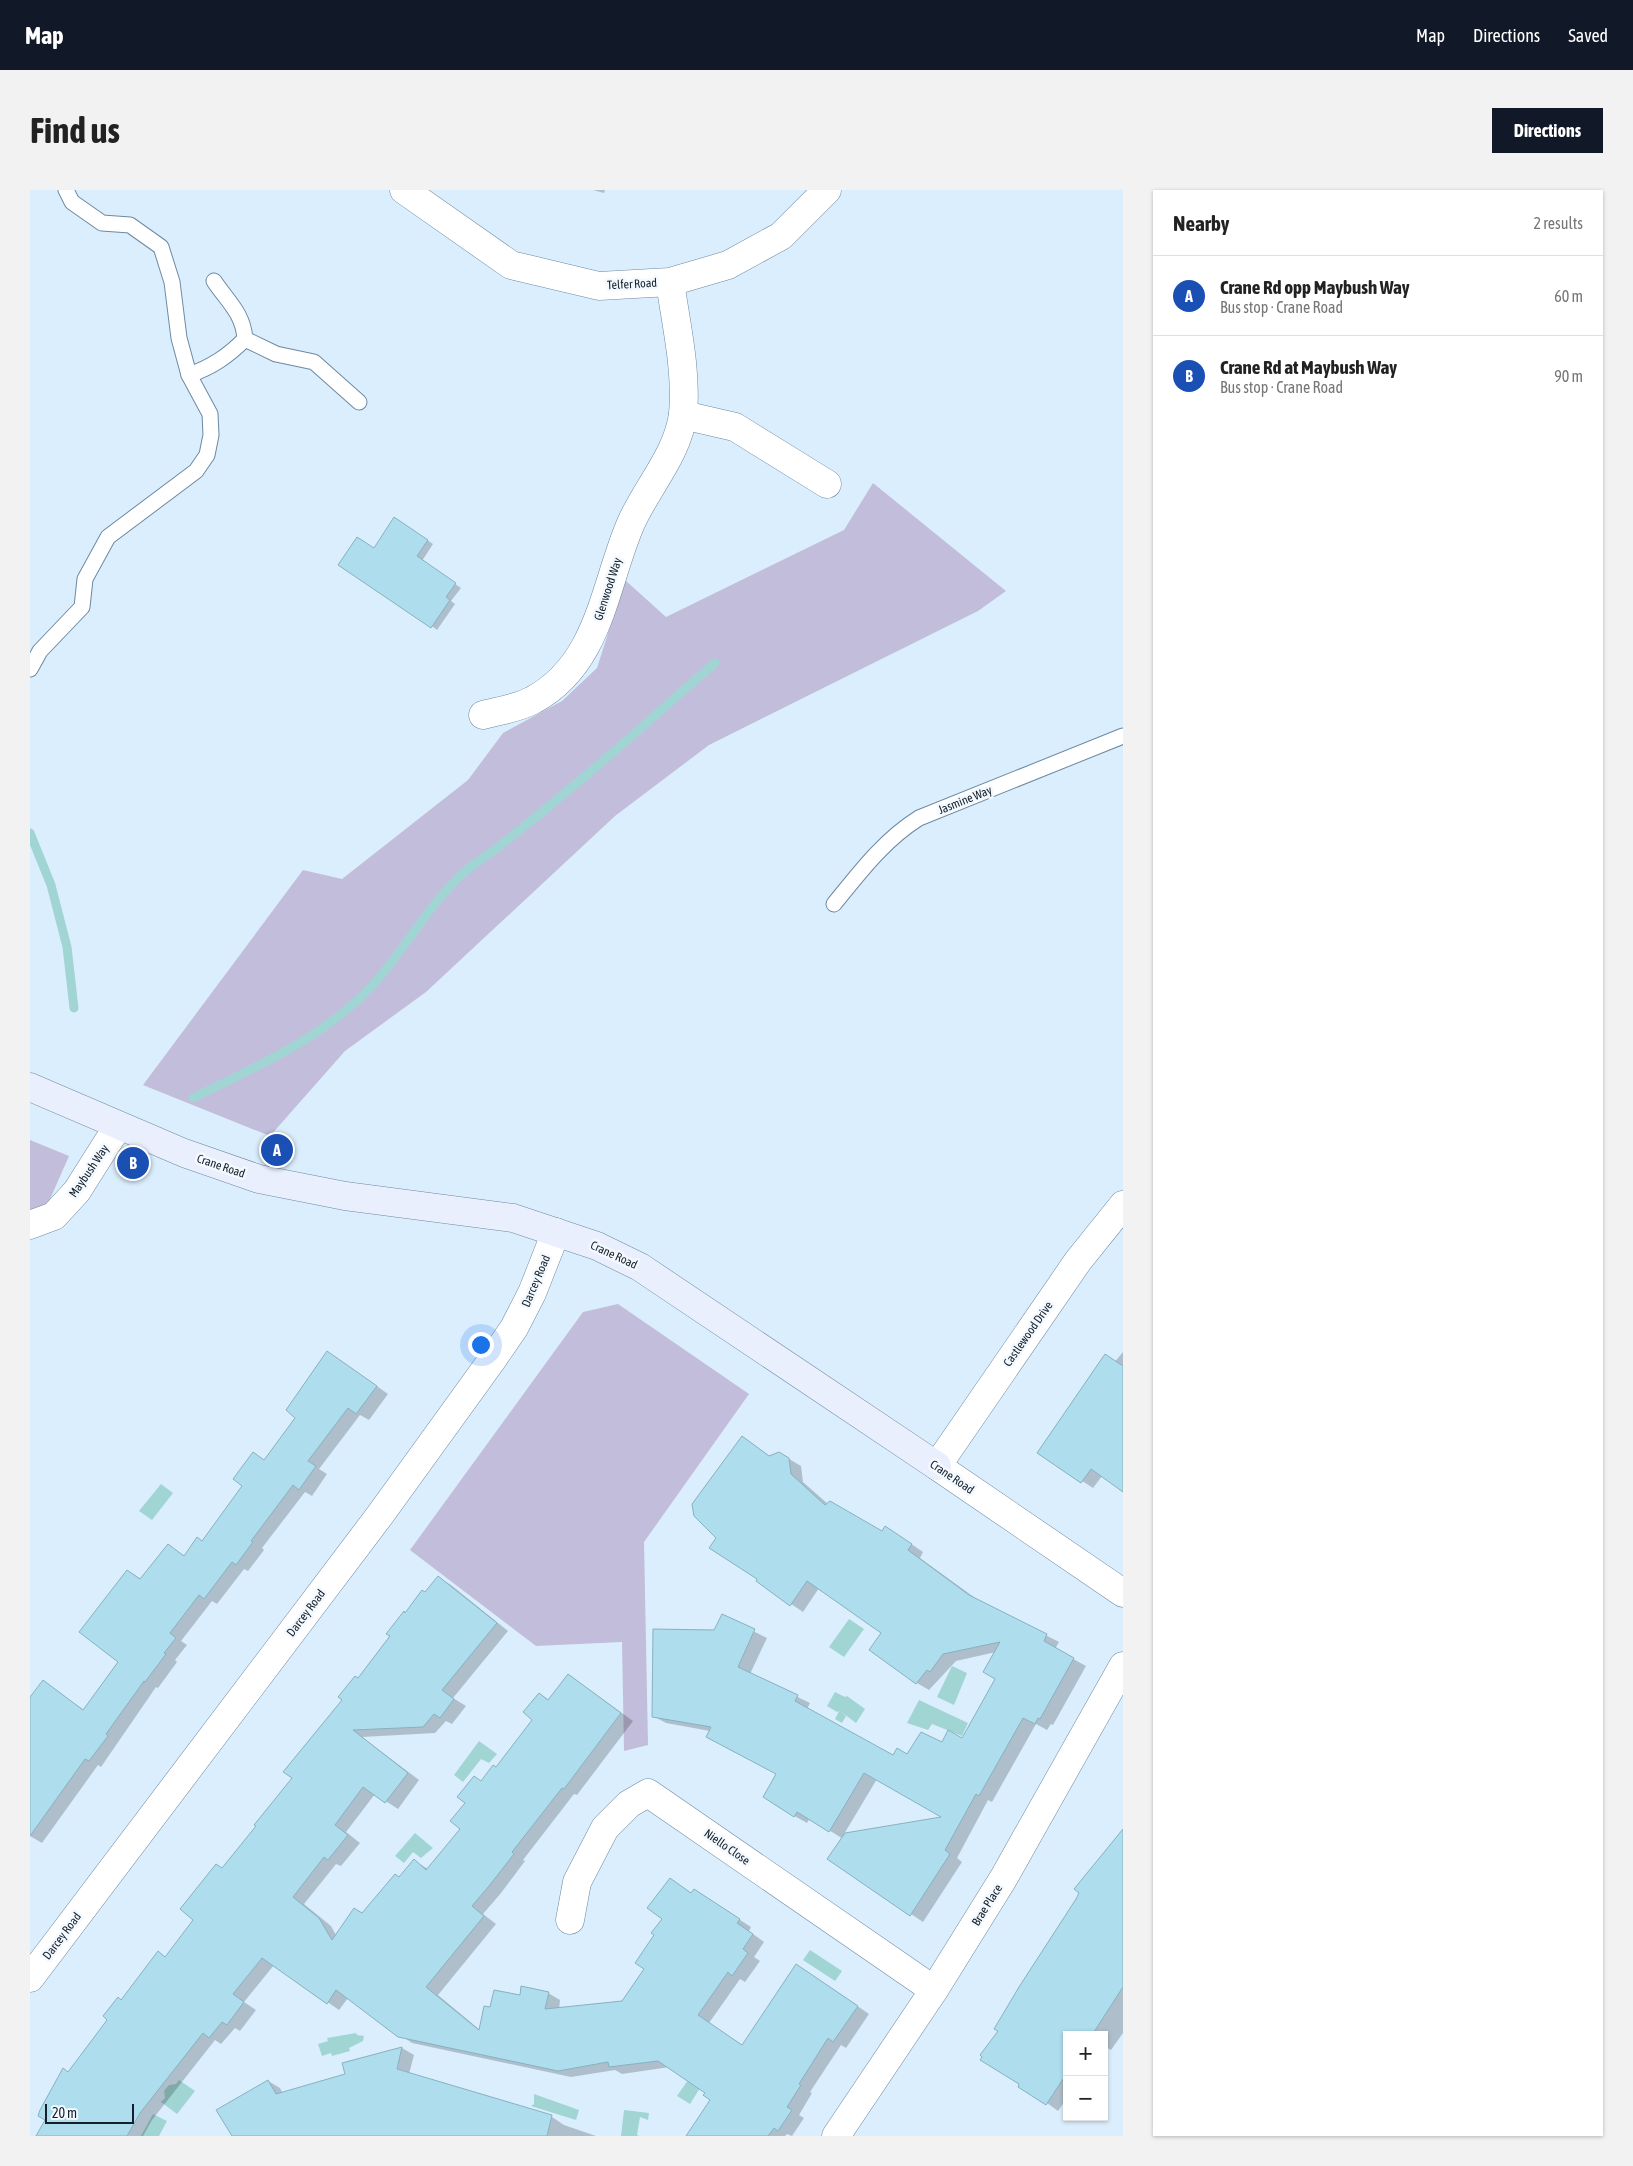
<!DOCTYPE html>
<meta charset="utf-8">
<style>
:root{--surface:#fff;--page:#f2f2f2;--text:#222;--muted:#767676;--line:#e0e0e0;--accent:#111827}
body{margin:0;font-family:"Asap Condensed",sans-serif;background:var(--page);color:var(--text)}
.controls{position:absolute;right:15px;bottom:15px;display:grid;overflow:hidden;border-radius:0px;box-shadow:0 1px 4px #0004}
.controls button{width:45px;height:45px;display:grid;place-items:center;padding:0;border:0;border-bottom:1px solid var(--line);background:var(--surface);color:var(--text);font:25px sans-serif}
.scale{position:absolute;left:15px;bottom:12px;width:89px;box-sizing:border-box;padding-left:5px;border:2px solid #15202a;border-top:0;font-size:14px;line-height:18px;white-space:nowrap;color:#15202a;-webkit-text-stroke:4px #f3f9ff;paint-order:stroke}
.you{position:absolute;left:450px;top:1154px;width:18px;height:18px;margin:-12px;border:4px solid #fff;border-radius:50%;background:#1a73e8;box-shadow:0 0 0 8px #1a73e833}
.badge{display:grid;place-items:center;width:32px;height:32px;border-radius:50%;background:var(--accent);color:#fff;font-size:16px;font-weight:700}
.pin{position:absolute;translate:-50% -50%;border:2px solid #fff;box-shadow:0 1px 5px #0006}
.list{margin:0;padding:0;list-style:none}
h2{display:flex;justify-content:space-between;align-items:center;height:65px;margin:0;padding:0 20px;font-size:21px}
h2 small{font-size:16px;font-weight:400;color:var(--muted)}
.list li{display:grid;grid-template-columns:32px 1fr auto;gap:15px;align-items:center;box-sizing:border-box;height:80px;padding:0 20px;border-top:1px solid var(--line)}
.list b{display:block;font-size:19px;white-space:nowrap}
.list p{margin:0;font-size:16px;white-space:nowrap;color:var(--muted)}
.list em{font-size:16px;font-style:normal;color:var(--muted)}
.map{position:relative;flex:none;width:1093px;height:1946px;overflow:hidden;border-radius:0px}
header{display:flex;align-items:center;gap:30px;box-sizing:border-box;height:70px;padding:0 25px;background:var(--accent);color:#fff}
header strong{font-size:24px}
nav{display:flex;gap:28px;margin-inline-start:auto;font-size:18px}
.intro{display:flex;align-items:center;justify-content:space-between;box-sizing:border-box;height:120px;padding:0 30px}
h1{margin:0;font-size:35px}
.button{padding:12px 22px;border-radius:0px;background:var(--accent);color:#fff;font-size:18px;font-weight:700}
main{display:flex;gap:30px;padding:0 30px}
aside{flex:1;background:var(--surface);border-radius:0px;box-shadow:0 1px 4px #0004}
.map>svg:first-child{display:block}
.green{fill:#c2bddb}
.water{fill:#a1d5d4}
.shadow{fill:#0003;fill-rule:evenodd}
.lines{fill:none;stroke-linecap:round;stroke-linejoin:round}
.stream{stroke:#a1d5d4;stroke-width:9}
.building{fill:#aedded;stroke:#88b1bf}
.lane-casing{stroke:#6d89a1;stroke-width:17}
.street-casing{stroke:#6d89a1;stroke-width:29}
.secondary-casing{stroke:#6d89a1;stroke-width:29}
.lane{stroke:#fff;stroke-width:15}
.street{stroke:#fff;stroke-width:28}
.secondary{stroke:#eaeffd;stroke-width:28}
.labels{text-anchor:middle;stroke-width:5;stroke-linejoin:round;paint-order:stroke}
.street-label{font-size:12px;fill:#15202a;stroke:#f3f9ff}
</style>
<header>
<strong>Map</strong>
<nav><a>Map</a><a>Directions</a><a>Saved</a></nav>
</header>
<div class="intro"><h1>Find us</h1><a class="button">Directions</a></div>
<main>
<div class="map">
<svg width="1093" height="1946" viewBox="0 0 1093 1946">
<rect width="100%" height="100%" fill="#dbeefe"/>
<g class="green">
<polygon points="843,293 976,401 948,421 679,555 585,626 396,802 315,861 240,946 113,895 273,680 312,689 438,590 473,543 532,511 567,478 595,390 636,427 814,340"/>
<polygon points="0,950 39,966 17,1016 0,1022"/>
<polygon points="588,1114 719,1204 614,1352 618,1555 594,1561 592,1452 506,1456 380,1360 553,1122"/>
</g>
<g class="water">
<polygon points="131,1294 143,1303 122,1330 109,1321"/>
<polygon points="819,1429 834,1439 814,1467 799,1457"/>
<polygon points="922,1476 937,1483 924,1515 907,1507"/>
<polygon points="805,1502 815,1507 817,1506 835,1519 826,1533 810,1521 816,1526 812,1533 805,1529 809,1521 807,1522 797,1516"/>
<polygon points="889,1510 938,1533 932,1546 902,1534 898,1540 877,1533"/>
<polygon points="449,1551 467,1564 459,1573 451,1569 433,1592 424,1585"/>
<polygon points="385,1643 403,1658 391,1668 383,1662 374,1673 365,1666"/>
<polygon points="780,1760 812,1781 805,1791 773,1770"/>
<polygon points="326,1843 327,1845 334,1846 333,1851 319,1858 320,1861 302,1866 301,1863 292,1866 288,1854 298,1851 297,1848"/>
<polygon points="669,1874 680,1882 660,1914 647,1906"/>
<polygon points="149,1890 165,1901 147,1924 131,1912 135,1908 134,1901 139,1895 146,1894"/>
<polygon points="504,1904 549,1920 546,1930 501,1916 504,1914"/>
<polygon points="594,1920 619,1923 618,1930 610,1927 607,1945 609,1946 591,1946"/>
<polygon points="123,1924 137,1931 129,1946 111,1946"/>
</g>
<g class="shadow">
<polygon points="563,0 575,0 574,3"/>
<polygon points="370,332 403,354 392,371 431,398 421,411 425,414 407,440 402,436 345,359"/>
<polygon points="1093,1162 1093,1300 1072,1286 1063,1298 1009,1263"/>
<polygon points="310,1170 358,1204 339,1230 330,1225 289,1279 297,1284 282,1306 275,1302 232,1358 234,1360 218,1381 214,1379 187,1414 182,1411 151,1451 157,1455 145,1470 147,1472 128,1498 126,1497 71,1577 68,1575 12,1653 0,1646 0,1509 13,1492 54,1520 90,1471 98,1381 111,1389 138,1356 155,1366 173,1352"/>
<path d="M713,1247L741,1267L749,1263L771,1276L773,1292L798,1314L852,1343L868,1345L893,1362L890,1368L948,1410L1029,1452L1025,1459L1056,1476L1023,1535L1021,1534L1017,1540L1006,1534L962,1612L958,1610L927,1668L932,1672L893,1732L799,1669L813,1649L780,1628L777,1633L745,1615L747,1584L680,1541L636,1533L623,1526L684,1442L693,1426L737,1448L720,1484L780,1513L777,1519L863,1567L932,1549L967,1489L966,1462L926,1471L899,1500L887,1493L852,1443L789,1398L773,1422L727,1391L729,1389L688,1348ZM847,1589L915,1628L814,1644Z"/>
<polygon points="409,1388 421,1395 478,1441 423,1508 436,1516 422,1534 416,1531 405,1543 332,1547 389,1590 368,1619 345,1604 316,1642 330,1653 311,1676 306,1674 274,1714 301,1736 306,1745 333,1724 385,1671 398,1679 432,1638 452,1592 466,1578 504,1530 510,1504 519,1510 539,1485 603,1531 547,1605 544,1604 493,1670 495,1671 471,1703 453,1724 466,1734 408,1805 450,1840 461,1819 491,1806 518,1803 530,1810 529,1819 592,1812 616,1778 626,1745 634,1729 640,1690 662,1704 676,1708 721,1737 719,1741 734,1752 724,1767 730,1771 715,1792 710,1789 679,1833 713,1856 779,1783 839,1824 816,1858 811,1855 780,1902 782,1903 769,1925 774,1928 762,1946 757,1944 755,1946 657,1946 682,1910 677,1902 640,1877 592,1884 585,1880 541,1887 382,1853 318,1808 309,1820 244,1775 214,1812 226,1820 210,1841 205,1838 191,1854 185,1850 122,1930 113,1946 7,1946 39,1883 79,1830 88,1808 92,1811 129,1763 136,1767 165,1730 193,1679 264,1588 313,1509 376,1424"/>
<polygon points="1084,1652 1093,1658 1093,1843 1081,1860 1074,1856 1074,1845 1037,1845 1037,1908 1028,1921 991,1894 970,1841"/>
<polygon points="372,1858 384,1865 379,1884 522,1927 534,1935 566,1946 203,1946 238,1891 250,1898 253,1904 317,1885 314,1874"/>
</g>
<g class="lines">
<g class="stream">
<polyline points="0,643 21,695 37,757 44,818"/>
<path d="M163,908C223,878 289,850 337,801C374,763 397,714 438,679C450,669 465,660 477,650C499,633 521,615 542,597C591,557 637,514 685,473"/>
</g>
</g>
<g class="building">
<polygon points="364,327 398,350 387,366 426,393 416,407 420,410 401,438 308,375 327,347 344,358"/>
<polygon points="297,1161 347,1196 326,1224 318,1218 278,1271 286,1276 269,1300 263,1295 221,1351 223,1352 206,1375 202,1372 174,1409 169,1405 140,1443 146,1448 134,1463 136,1464 115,1492 114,1491 76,1544 78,1546 59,1571 55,1569 0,1646 0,1507 13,1490 53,1520 88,1472 49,1442 97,1380 110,1389 138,1354 154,1366 167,1347 172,1351 212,1296 203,1289 223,1262 234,1270 265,1228 256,1220"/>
<polygon points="1075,1164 1093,1176 1093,1302 1061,1279 1051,1293 1007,1263"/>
<polygon points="712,1246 739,1266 749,1262 759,1268 761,1284 795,1315 800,1311 852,1341 855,1336 882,1354 878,1360 939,1405 1017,1444 1014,1451 1044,1468 1010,1529 1008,1528 1005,1534 993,1528 949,1606 946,1604 915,1660 920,1664 880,1726 797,1669 815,1643 911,1627 834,1583 799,1642 767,1622 764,1627 733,1607 746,1584 676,1547 681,1537 622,1527 623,1439 684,1440 692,1424 725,1439 708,1477 768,1505 765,1511 863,1565 867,1558 877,1564 891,1542 912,1552 918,1540 932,1548 965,1489 953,1482 970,1452 913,1464 900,1482 897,1480 886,1494 839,1460 851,1443 777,1391 760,1416 726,1391 727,1389 679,1358 686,1348 664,1326 662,1314"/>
<polygon points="408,1386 467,1433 412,1500 424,1509 410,1528 404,1524 393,1537 323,1540 378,1583 355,1613 333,1597 305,1635 318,1645 298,1670 294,1667 263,1707 289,1728 302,1750 324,1718 332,1723 365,1684 369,1687 384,1669 396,1680 430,1639 420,1631 435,1613 427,1607 444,1586 451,1591 463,1575 466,1577 502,1530 493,1522 509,1503 518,1510 538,1484 591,1523 534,1599 532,1598 482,1662 484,1664 459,1696 442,1716 454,1726 396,1797 449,1840 454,1816 460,1817 464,1800 490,1805 491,1796 519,1802 515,1819 592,1811 614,1779 605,1773 624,1745 621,1743 632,1729 617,1718 640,1688 661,1703 664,1699 710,1729 707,1733 723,1744 713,1759 718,1763 702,1786 698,1782 668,1825 712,1855 766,1774 828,1816 803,1852 798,1848 769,1894 771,1895 757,1917 762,1920 748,1941 744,1938 738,1946 656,1946 680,1910 673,1905 675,1903 628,1871 579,1877 578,1872 528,1881 368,1847 306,1800 297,1814 232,1768 203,1804 214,1812 197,1835 192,1832 179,1848 173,1843 110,1923 97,1946 6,1946 15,1930 8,1926 10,1920 33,1878 38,1882 77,1830 73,1826 88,1807 91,1810 128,1761 135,1767 163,1730 150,1719 186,1674 192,1678 226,1636 224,1635 262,1588 253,1582 312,1510 308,1507 325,1486 328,1488 360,1446 356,1444 374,1421 375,1423 392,1400 395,1402"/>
<polygon points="1093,1639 1093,1797 1062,1845 1037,1845 1037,1883 1016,1915 988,1897 989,1894 950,1870 952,1867 950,1865 968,1841 964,1839 989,1797 1046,1709 1049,1703 1044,1699"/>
<polygon points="372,1857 367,1879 522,1925 517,1946 202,1946 186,1920 238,1890 246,1904 315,1884 312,1873"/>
</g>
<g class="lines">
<defs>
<g id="lane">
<path d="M184,91C198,112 213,123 215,149L246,164L284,172L329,212"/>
<path d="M159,185C182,177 198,166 215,149"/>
<polyline points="0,479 10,461 52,417 55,389 78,347 166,281 177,265 181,245 180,224 159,185 149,148 142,92 131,57 100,35 72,33 42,12 36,0"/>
<path d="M804,714C830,682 854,650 889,628L1093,546"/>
</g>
<g id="street">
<polyline points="374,0 481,75 569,96 640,92 698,75 751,46 797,0"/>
<polyline points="653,225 705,237 797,294"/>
<path d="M453,525C468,521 489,518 503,510C570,474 574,395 601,333C617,297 648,264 653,224C657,181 646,134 640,92"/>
<polyline points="1093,1015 1048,1071 907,1276 1093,1403"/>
<polyline points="0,1035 24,1026 47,1001 88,936"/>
<polyline points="540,1730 547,1692 575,1638 599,1614 618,1603 904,1800"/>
<polyline points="0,1788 350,1325 462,1170 484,1138 502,1103 526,1042"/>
<polyline points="806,1946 904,1800 973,1689 1093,1476"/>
</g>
<polyline id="secondary" points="0,897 154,963 229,989 315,1006 483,1028 567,1056 610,1077 907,1276"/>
</defs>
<use href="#lane" class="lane-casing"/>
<use href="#street" class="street-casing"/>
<use href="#secondary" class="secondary-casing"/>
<use href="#lane" class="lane"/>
<use href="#street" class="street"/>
<use href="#secondary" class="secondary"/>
</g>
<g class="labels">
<g class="street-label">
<text transform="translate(602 94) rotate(-3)" y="4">Telfer Road</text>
<text transform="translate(578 399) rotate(-72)" y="4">Glenwood Way</text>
<text transform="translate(935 610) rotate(-22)" y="4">Jasmine Way</text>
<text transform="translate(191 976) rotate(19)" y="4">Crane Road</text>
<text transform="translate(59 981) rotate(-56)" y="4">Maybush Way</text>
<text transform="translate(584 1065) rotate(25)" y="4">Crane Road</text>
<text transform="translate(506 1091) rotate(-67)" y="4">Darcey Road</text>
<text transform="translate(998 1144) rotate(-55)" y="4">Castlewood Drive</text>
<text transform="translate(922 1287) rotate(34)" y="4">Crane Road</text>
<text transform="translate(276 1423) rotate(-53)" y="4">Darcey Road</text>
<text transform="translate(697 1657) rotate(35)" y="4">Niello Close</text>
<text transform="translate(957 1715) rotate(-58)" y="4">Brae Place</text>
<text transform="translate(32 1746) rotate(-53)" y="4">Darcey Road</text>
</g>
</g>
</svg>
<div class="controls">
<button>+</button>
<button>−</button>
</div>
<div class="scale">20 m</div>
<div class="you"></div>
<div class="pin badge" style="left:247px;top:960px;background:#1a4fb4">A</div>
<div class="pin badge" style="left:103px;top:973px;background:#1a4fb4">B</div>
</div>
<aside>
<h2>Nearby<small>2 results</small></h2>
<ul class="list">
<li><span class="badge" style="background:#1a4fb4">A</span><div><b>Crane Rd opp Maybush Way</b><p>Bus stop · Crane Road</p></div><em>60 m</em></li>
<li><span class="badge" style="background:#1a4fb4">B</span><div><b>Crane Rd at Maybush Way</b><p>Bus stop · Crane Road</p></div><em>90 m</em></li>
</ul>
</aside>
</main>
